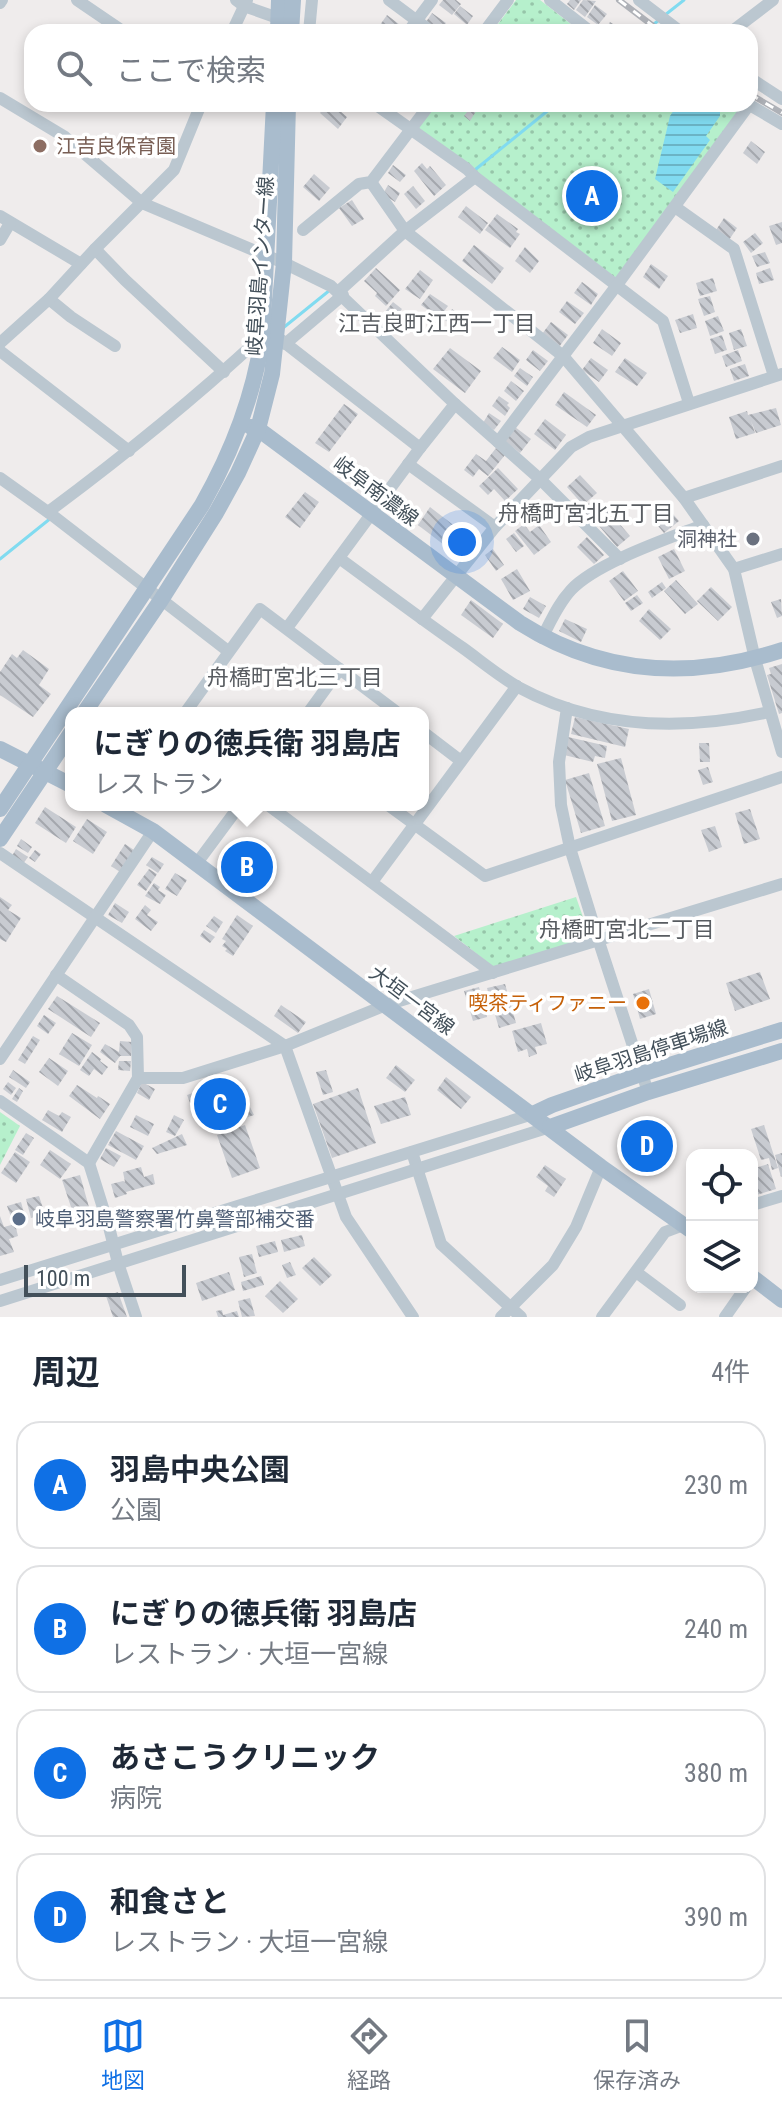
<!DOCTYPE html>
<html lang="ja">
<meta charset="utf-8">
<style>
:root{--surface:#fff;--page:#f2f2f3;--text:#1f2937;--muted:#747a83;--line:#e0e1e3;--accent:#0f70e5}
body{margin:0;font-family:"Roboto Condensed","Noto Sans JP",sans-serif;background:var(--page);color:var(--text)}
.controls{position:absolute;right:24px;bottom:24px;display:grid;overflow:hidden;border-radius:16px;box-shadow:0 4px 12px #0003}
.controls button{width:72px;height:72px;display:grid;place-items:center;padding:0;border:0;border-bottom:2px solid var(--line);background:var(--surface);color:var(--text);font:40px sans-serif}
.scale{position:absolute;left:24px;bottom:20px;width:162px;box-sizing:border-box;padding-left:8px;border:4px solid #43505a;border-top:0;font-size:22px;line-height:28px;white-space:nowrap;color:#43505a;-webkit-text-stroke:6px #fff;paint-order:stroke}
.you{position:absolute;left:462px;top:542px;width:28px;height:28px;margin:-20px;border:6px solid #fff;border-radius:50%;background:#1a73e8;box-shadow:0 0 0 12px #1a73e833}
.badge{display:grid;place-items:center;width:52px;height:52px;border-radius:50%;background:var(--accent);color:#fff;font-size:26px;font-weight:700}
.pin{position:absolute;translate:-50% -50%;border:4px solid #fff;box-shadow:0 2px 8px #0006}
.popup{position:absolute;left:65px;top:707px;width:364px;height:104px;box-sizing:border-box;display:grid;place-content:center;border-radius:16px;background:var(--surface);filter:drop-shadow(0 2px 6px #0005);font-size:26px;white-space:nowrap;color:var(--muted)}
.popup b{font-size:30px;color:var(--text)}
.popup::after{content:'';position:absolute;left:50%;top:100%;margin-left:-16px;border:16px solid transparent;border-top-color:var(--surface)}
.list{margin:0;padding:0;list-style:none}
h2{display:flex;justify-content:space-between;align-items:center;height:104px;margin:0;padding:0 32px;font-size:34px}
h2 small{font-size:26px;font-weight:400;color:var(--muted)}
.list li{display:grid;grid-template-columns:52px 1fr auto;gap:24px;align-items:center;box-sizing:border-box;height:128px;margin:0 16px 16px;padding:0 16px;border:2px solid var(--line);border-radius:24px}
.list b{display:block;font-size:30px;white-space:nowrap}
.list p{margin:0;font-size:26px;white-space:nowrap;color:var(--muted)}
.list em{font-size:26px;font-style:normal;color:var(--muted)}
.icon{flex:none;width:44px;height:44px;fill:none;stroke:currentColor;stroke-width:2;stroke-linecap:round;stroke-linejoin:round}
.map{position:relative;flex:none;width:782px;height:1317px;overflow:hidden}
.search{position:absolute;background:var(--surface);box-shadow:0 4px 12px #0003;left:24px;right:24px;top:24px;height:88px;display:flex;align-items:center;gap:20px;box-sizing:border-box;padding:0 28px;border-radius:24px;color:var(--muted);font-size:30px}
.sheet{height:680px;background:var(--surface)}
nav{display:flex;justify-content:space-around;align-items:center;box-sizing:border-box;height:112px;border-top:2px solid var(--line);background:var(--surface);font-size:22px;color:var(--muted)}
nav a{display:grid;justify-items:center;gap:4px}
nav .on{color:var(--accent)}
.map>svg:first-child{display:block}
.park{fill:url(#park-dots)}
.water{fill:url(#water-rules)}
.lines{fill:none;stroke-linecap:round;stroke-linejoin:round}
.stream{stroke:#81dbf0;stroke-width:3}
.building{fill:url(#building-back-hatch)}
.minor{stroke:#bbc7d0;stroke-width:12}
.major{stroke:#a9bccd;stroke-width:16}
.rail-casing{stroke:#aeb1b7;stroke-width:6}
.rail{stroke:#fff;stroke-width:3;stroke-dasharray:9;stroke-linecap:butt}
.education-dot{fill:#8d6e63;stroke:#fff;stroke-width:3}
.worship-dot{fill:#6b7280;stroke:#fff;stroke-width:3}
.food-dot{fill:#e8710a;stroke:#fff;stroke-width:3}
.service-dot{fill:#5c6f8a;stroke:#fff;stroke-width:3}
.labels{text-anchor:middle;stroke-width:7;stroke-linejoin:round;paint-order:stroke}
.education-label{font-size:20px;fill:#785e54;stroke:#fff;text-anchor:start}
.street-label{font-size:20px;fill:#43505a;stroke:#fff}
.worship-label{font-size:20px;fill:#5b616d;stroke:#fff;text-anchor:end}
.food-label{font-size:20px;fill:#c56008;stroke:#fff;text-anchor:end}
.service-label{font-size:20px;fill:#4e5e75;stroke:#fff;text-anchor:start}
.neighbourhood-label{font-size:22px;fill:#585c61;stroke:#fff}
</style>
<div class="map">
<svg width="782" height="1317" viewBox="0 0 782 1317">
<defs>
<pattern id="park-dots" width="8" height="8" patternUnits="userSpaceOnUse" patternTransform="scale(2)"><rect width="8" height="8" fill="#b6f0cc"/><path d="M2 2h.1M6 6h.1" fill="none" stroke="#96c5a9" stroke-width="1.8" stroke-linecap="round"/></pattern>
<pattern id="water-rules" width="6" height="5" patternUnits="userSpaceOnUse" patternTransform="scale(2)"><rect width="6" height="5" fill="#81dbf0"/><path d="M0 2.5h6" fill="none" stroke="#6bb4c5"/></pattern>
<pattern id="building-back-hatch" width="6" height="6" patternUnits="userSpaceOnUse" patternTransform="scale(2)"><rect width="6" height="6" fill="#c8cbd1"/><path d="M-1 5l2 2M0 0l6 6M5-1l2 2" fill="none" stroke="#a4a7ad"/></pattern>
</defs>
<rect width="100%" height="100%" fill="#efecec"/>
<g class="park">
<polygon points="516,0 540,0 581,32 492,32"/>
<polygon points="437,104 735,104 741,108 617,279 418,128"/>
<polygon points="576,897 590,937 495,968 454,936"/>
<polygon points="0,1112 20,1126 0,1165"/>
</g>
<polygon class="water" points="678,104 724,104 720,111 720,116 706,136 710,140 673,192 655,179 670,116"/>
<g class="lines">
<g class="stream">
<polyline points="665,15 684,0"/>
<polyline points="644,32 659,20"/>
<polyline points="476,169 556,104"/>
<polyline points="283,328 330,290"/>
<polyline points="0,559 51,518"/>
</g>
</g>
<g class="building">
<polygon points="443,0 456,0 461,4 452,15 439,5"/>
<polygon points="570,0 581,0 574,10 567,4"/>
<polygon points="583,0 596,1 585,17 576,10"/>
<polygon points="595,5 607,14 598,25 587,17"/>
<polygon points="460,6 473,16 467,25 454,14"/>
<polygon points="432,13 446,23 439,32 426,22"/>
<polygon points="387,15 404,28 401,32 389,32 380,25"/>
<polygon points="610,22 625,32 604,32"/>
<polygon points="327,104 332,104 347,117 338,129 320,113"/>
<polygon points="473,104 478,108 470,121 464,116"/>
<polygon points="751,141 765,152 757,164 743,153"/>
<polygon points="422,163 427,169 430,166 446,185 434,196 414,171"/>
<polygon points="393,165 406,175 400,182 388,173"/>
<polygon points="314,174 330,188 319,201 303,187"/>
<polygon points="388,185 400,193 395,202 383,194"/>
<polygon points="413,186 425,201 416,209 404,194"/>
<polygon points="352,200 364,219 352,226 339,208"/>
<polygon points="466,206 488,223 480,234 458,217"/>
<polygon points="497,214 518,229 516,232 520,234 510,248 485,230"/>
<polygon points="724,218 737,228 729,240 716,230"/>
<polygon points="782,222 782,243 776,245 769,226"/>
<polygon points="755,233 763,243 751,253 743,242"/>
<polygon points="474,245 504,268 492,284 462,261"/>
<polygon points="525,247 539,261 530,273 515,261"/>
<polygon points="765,252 770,263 757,267 752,256"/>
<polygon points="651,264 668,276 659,289 643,277"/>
<polygon points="376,268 400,290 386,306 375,296 377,293 364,281"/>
<polygon points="770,268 774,280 759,284 756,273"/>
<polygon points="420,270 433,280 420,299 405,289"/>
<polygon points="713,278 717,291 700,296 696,283"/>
<polygon points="582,282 598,294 591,305 574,293"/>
<polygon points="430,294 448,306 439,318 421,305"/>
<polygon points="710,296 715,312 704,316 698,299"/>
<polygon points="567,301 584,313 575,324 559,312"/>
<polygon points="393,302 402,309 394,319 385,312"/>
<polygon points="452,309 468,321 461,332 445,320"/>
<polygon points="404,312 414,319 407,329 396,321"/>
<polygon points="693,314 697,328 680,333 675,320"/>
<polygon points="718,316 724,331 710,336 705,321"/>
<polygon points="551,322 568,335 559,347 542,334"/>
<polygon points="602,329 621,343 612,356 593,343"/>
<polygon points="741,329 747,346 734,350 729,333"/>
<polygon points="722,335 727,350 715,354 710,339"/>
<polygon points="502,347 520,360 512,372 493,358"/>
<polygon points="450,348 481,371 465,393 433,369"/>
<polygon points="533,350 548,361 540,371 526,360"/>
<polygon points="738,350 742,361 726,367 722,356"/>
<polygon points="591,358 608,370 599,382 582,370"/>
<polygon points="625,358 647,373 637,386 615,372"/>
<polygon points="745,364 749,376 734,381 730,369"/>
<polygon points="520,368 533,377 527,386 514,376"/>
<polygon points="511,381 524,391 516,401 504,391"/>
<polygon points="564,392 596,415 587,427 555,405"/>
<polygon points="499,396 509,403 507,405 510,408 505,416 492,406"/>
<polygon points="344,404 358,414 329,452 315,443"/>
<polygon points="776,408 781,425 756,433 751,421 755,433 736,439 729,417 747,411 748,415"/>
<polygon points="489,413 501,421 494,430 483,423"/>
<polygon points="545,419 566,435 555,450 534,434"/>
<polygon points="515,427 531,439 520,453 505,441"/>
<polygon points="496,448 505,455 488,476 479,469 473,477 464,470 476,454 486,461"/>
<polygon points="498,468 518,489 505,501 494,489 488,495 479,486"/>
<polygon points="580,475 597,493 583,505 567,487"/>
<polygon points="305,492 319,502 300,528 285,517"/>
<polygon points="594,499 602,508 591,519 582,509"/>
<polygon points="430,507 461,531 448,548 418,525"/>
<polygon points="667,507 679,521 664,533 653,520"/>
<polygon points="606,508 630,536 617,547 594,520"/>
<polygon points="524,524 530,532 539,525 551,542 534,555 515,531"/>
<polygon points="514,533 524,546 516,552 506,539"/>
<polygon points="587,537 604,555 594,564 577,547"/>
<polygon points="493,549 504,565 496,571 485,555"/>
<polygon points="674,549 685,571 669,579 658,557"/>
<polygon points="517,569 530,591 513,600 501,579"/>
<polygon points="623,571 638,591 624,601 609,581"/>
<polygon points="676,580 698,604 685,614 664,591"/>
<polygon points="662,582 666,588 652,598 648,592"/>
<polygon points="711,587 732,607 718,621 697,601"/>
<polygon points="637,595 643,603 631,611 625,603"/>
<polygon points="530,597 546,606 539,618 523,609"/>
<polygon points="781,599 782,616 777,618 771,602"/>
<polygon points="471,600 503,624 493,638 461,615"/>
<polygon points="649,609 671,629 660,640 639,621"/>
<polygon points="565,619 587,629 581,642 559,631"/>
<polygon points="23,650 49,669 39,685 51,694 33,717 0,695 0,672 12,654 17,658"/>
<polygon points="782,664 782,713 779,714 767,675 771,674 769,668"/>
<polygon points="575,717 629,729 625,747 571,734"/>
<polygon points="568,737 607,746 605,758 595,756 593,762 564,755"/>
<polygon points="699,743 709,743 710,762 700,762"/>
<polygon points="621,758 636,815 612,821 597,764"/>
<polygon points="708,767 713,782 703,785 698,770"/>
<polygon points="589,773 605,826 581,833 565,780"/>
<polygon points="45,807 76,827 66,843 35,823"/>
<polygon points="750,809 760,839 744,844 735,813"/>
<polygon points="87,819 107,832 93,854 73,841"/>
<polygon points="715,826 722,847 709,852 701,830"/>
<polygon points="21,839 32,847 28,853 17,846"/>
<polygon points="125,844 134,850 120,872 111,866"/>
<polygon points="16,849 28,857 23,864 12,856"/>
<polygon points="35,850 41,854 35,862 29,858"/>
<polygon points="152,857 164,864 158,873 146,865"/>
<polygon points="149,869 157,874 146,891 137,885"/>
<polygon points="175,873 187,880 177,896 165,889"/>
<polygon points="154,883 160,887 158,890 166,895 160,904 145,896"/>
<polygon points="0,897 12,905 8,910 21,918 6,942 0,939"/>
<polygon points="115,903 129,912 122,923 108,915"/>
<polygon points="145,905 151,910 147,915 158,922 151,931 135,919"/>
<polygon points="237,915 253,926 233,956 225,951 227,949 222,946 226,941 222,939"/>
<polygon points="214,916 223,922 216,933 206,926"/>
<polygon points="204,930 215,937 210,943 200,936"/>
<polygon points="760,972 770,999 735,1011 726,983"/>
<polygon points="505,984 516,1023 499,1028 487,988"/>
<polygon points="479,987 487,1017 473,1021 464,991"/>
<polygon points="649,989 656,1014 640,1019 633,994"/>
<polygon points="57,996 100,1023 91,1037 48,1009"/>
<polygon points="281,1005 306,1022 298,1033 274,1016"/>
<polygon points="44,1015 56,1023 48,1034 37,1026"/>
<polygon points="541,1023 547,1044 535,1047 537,1054 529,1057 527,1049 518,1052 512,1031"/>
<polygon points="72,1033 92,1045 79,1066 59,1054"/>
<polygon points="33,1036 40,1040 25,1064 18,1060"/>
<polygon points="120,1041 132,1042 131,1056 120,1056 115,1063 100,1052 105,1044 119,1052"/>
<polygon points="92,1052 101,1059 100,1061 108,1067 102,1075 94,1069 89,1076 80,1070"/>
<polygon points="49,1058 68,1071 58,1086 39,1072"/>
<polygon points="119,1061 131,1061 130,1071 118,1070"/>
<polygon points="396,1065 415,1080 405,1092 386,1078"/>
<polygon points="13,1070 30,1082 26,1088 9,1077"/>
<polygon points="326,1070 333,1092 323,1095 316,1072"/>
<polygon points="446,1077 471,1097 461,1109 437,1090"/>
<polygon points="218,1080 233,1086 246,1099 254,1115 207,1131 204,1121 198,1123 187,1095 208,1088 212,1092 217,1087"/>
<polygon points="8,1082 16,1088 11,1095 3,1089"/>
<polygon points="142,1082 155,1089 149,1100 137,1093"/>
<polygon points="77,1085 97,1098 98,1096 110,1104 100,1119 69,1096"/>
<polygon points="19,1088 23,1091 17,1102 12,1099"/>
<polygon points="358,1088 376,1143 332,1158 313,1104"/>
<polygon points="405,1097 411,1115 381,1124 374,1106"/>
<polygon points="48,1110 59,1116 62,1112 71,1117 62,1132 42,1120"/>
<polygon points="136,1115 154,1124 148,1136 130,1127"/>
<polygon points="174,1115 184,1120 175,1136 166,1132"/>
<polygon points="245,1125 260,1168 232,1178 217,1135"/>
<polygon points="764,1125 778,1168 772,1170 769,1158 761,1160 751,1129"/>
<polygon points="661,1126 670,1155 636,1166 627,1136"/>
<polygon points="116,1131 144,1146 136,1160 108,1145"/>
<polygon points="26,1133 34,1138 23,1155 15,1150"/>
<polygon points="182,1134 187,1145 157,1154 152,1148"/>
<polygon points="106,1148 121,1156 114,1167 100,1159"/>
<polygon points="50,1150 71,1164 60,1179 40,1165"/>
<polygon points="15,1152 30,1162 16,1183 1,1173"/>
<polygon points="782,1153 782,1176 781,1177 775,1155"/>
<polygon points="768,1164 776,1189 753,1196 752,1169"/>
<polygon points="545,1165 566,1179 554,1197 545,1191 548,1186 536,1177"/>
<polygon points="141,1167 144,1177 153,1174 155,1184 126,1192 127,1194 115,1198 111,1184 123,1181 125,1182 123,1172"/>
<polygon points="80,1175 92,1218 76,1222 62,1180"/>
<polygon points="39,1196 45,1214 31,1218 26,1199"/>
<polygon points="21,1202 24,1213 11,1217 7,1206"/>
<polygon points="0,1216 4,1227 15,1224 18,1236 9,1239 14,1252 0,1256"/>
<polygon points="302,1235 305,1246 284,1252 281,1240"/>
<polygon points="275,1241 278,1252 259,1257 256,1246"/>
<polygon points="252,1254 257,1273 244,1277 239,1257"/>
<polygon points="314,1257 332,1275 320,1286 302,1268"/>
<polygon points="290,1262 296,1275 287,1278 282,1265"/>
<polygon points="229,1272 235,1290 202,1301 196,1283"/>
<polygon points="261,1276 264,1285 243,1291 241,1282"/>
<polygon points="280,1281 298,1299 283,1313 265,1296"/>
<polygon points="118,1292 127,1317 113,1317 106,1296"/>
<polygon points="250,1298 255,1316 242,1317 238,1301"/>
<polygon points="222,1310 223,1315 237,1311 239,1317 218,1317 216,1311"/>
</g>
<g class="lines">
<g class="minor">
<polyline points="77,0 124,32"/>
<polyline points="236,0 244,6 278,18"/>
<polyline points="389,0 432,32"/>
<polyline points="550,0 591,32"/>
<polyline points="639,0 681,32"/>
<polyline points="0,3 2,0"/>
<polyline points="232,32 247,0"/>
<polyline points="309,32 312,0"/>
<polyline points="408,32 432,0"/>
<polyline points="484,32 508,0"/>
<polyline points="731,32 773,0"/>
<polyline points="750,78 782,99"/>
<polyline points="0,98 65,137 142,203 284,263 331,286 455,404 541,480 620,559"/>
<polyline points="375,104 467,169 475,177 663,321 689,403"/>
<polyline points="748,104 782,124"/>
<polyline points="371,182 405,231 563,356 684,498 703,525 734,569 755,659 782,752"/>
<polyline points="675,207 734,249 774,376"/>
<polyline points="0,216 81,264"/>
<polyline points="303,230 359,184 371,182 430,104"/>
<polyline points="0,240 10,223"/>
<polyline points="95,249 125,280 224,372"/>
<polyline points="338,292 405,231 475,177"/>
<polyline points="49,299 71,317 115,346"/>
<polyline points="276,336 420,448"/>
<polyline points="0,343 49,299 95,249 174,170 201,104"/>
<polyline points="285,344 343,295"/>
<polyline points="0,351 129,451"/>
<polyline points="498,442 617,285 749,105"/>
<polyline points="408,464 495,527"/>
<polyline points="0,478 52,515 228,651"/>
<polyline points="684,498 782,466"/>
<path d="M48,512C122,457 194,399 262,336"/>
<path d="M339,558C380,588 421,619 463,648C481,661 499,676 518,687C597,730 684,731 769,712"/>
<polyline points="734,569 782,554"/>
<polyline points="422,619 495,527 571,447 589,437 782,374"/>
<polyline points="287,628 420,448 455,404"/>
<path d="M542,638C551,621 558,604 571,590C596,563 667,539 703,525"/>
<polyline points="567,708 559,762 561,805 570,848 599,942 648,1092"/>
<polyline points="185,713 260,609 398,713"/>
<polyline points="308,713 340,669"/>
<polyline points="423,732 461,761"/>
<polyline points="268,805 493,973"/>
<polyline points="388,805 485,876 782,777"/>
<polyline points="0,853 285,1046 346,1217 413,1317"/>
<polyline points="197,863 240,805"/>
<polyline points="372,882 517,686"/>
<polyline points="56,975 129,1025 137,1037 138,1078 89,1163"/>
<polyline points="0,1059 153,831"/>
<polyline points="138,1078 183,1078 285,1046 386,1005 782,884"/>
<polyline points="0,1101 89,1163 109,1227 118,1263 136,1317"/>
<polyline points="412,1152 441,1244 521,1317"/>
<polyline points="752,1205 782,1196"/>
<polyline points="636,1272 680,1305"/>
<polyline points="0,1280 533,1114"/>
<polyline points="0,1301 550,1127"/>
<polyline points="501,1317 553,1265 576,1227 601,1167"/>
<polyline points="602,1317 665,1232 689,1223"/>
<polyline points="725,1317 746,1287"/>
</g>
<g class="major">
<polyline points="278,32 279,0"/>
<polyline points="291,32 293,0"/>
<path d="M251,427L258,429L520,623C602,675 691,680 782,650"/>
<polyline points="84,713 161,600 216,513 238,473 258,429 272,374 284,263 288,104"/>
<polyline points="0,749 71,785"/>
<polyline points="106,805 153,831 601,1167 692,1231"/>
<path d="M0,809L202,505C232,452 253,399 262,339L274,104"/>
<polyline points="0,839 71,733"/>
<polyline points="533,1114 552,1105 641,1074 782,1030"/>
<polyline points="550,1127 648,1092 782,1051"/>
<polyline points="752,1277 782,1300"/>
</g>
<defs>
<g id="rail">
<polyline points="619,0 661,32"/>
<polyline points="750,94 782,113"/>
</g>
</defs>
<use href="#rail" class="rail-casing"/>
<use href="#rail" class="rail"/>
</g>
<circle class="education-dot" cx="40" cy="146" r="8"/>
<circle class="worship-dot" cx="753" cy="539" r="8"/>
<circle class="food-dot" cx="643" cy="1003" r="8"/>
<circle class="service-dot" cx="19" cy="1219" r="8"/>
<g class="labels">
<g class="education-label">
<text x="56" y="153">江吉良保育園</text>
</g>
<g class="street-label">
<text transform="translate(260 266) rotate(-86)" y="7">岐阜羽島インター線</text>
<text transform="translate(376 491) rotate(37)" y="7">岐阜南濃線</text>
<text transform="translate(412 1000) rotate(37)" y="7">大垣一宮線</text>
<text transform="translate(651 1051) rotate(-18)" y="7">岐阜羽島停車場線</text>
</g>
<g class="worship-label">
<text x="737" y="546">洞神社</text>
</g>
<g class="food-label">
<text x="627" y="1010">喫茶ティファニー</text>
</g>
<g class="service-label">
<text x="35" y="1226">岐阜羽島警察署竹鼻警部補交番</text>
</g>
<g class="neighbourhood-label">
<text x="437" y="331">江吉良町江西一丁目</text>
<text x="586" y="521">舟橋町宮北五丁目</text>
<text x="295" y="685">舟橋町宮北三丁目</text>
<text x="627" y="937">舟橋町宮北二丁目</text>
</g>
</g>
</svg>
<div class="controls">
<button><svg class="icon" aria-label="locate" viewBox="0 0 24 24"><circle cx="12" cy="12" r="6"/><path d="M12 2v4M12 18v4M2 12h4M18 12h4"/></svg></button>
<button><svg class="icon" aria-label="layers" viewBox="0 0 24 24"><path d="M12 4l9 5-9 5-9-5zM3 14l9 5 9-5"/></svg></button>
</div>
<div class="scale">100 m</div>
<div class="you"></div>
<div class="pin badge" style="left:592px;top:196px">A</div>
<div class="pin badge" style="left:247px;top:867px">B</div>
<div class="popup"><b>にぎりの徳兵衛 羽島店</b>レストラン</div>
<div class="pin badge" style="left:220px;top:1104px">C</div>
<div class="pin badge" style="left:647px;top:1146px">D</div>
<div class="search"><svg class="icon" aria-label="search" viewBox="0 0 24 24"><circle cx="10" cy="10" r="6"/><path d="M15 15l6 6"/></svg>ここで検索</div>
</div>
<section class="sheet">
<h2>周辺<small>4件</small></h2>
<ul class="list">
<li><span class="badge">A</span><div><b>羽島中央公園</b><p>公園</p></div><em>230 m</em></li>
<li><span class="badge">B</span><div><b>にぎりの徳兵衛 羽島店</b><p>レストラン · 大垣一宮線</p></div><em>240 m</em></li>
<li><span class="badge">C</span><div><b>あさこうクリニック</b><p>病院</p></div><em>380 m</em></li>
<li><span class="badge">D</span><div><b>和食さと</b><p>レストラン · 大垣一宮線</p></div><em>390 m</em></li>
</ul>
</section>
<nav>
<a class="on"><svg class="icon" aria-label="map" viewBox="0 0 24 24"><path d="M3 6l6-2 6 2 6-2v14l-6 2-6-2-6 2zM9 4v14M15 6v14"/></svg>地図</a>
<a><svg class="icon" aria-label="directions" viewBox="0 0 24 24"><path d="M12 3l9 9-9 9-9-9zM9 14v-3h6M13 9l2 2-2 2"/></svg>経路</a>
<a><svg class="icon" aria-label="saved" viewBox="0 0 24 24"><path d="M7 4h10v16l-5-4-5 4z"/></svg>保存済み</a>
</nav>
